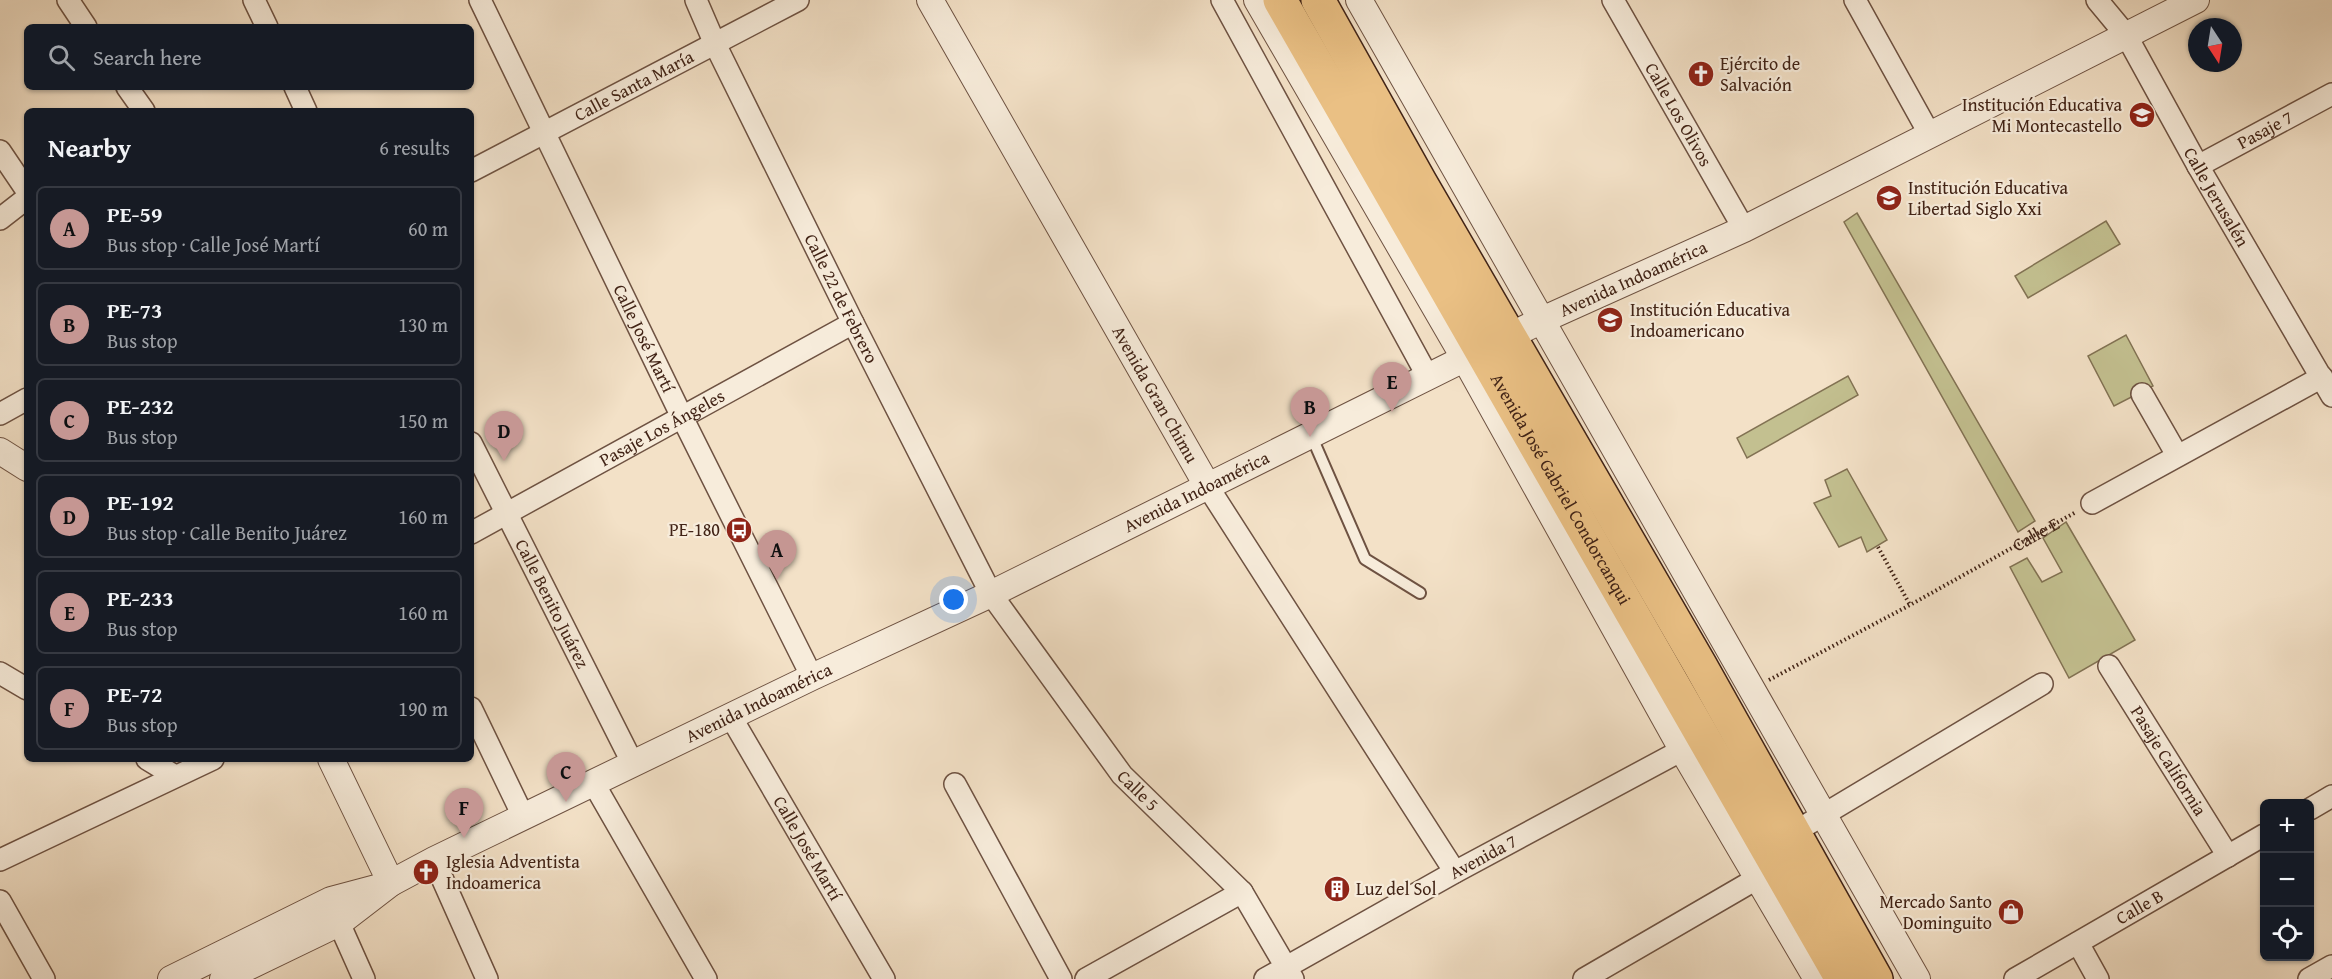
<!DOCTYPE html>
<meta charset="utf-8">
<style>
:root{--surface:#171b24;--page:#20242c;--text:#f1f3f6;--muted:#9ea1a6;--line:#363941;--accent:#c59692}
body{margin:0;font-family:"Gentium Book Plus",serif;background:var(--page);color:var(--text)}
.controls{position:absolute;right:18px;bottom:18px;display:grid;overflow:hidden;border-radius:9px;box-shadow:0 2px 4px #0004}
.controls button{width:54px;height:54px;display:grid;place-items:center;padding:0;border:0;border-bottom:2px solid var(--line);background:var(--surface);color:var(--text);font:30px sans-serif}
.compass{position:absolute;left:2188px;top:18px;width:54px;height:54px;border-radius:50%;background:var(--surface);box-shadow:0 2px 4px #0004;rotate:168deg}
.you{position:absolute;left:954px;top:600px;width:21px;height:21px;margin:-15px;border:4px solid #fff;border-radius:50%;background:#1a73e8;box-shadow:0 0 0 9px #1a73e833}
.badge{display:grid;place-items:center;width:39px;height:39px;border-radius:50%;background:var(--accent);color:#111;font-size:20px;font-weight:700}
.pin{position:absolute;translate:-50% -50px;filter:drop-shadow(0 2px 3px #0008)}
.pin::after{content:'';position:absolute;top:32px;width:21px;height:18px;background:inherit;clip-path:polygon(0 0,100% 0,50% 100%)}
.list{margin:0;padding:0;list-style:none}
h2{display:flex;justify-content:space-between;align-items:center;height:78px;margin:0;padding:0 24px;font-size:26px}
h2 small{font-size:20px;font-weight:400;color:var(--muted)}
.list li{display:grid;grid-template-columns:39px 1fr auto;gap:18px;align-items:center;box-sizing:border-box;height:84px;margin:0 12px 12px;padding:0 12px;border:2px solid var(--line);border-radius:9px}
.list b{display:block;font-size:22px;white-space:nowrap}
.list p{margin:0;font-size:20px;white-space:nowrap;color:var(--muted)}
.list em{font-size:20px;font-style:normal;color:var(--muted)}
.icon{flex:none;width:33px;height:33px;fill:none;stroke:currentColor;stroke-width:2;stroke-linecap:round;stroke-linejoin:round}
.map{position:relative;flex:none;width:2332px;height:979px;overflow:hidden}
.search{position:absolute;background:var(--surface);box-shadow:0 2px 4px #0004;left:24px;top:24px;width:450px;height:66px;display:flex;align-items:center;gap:15px;box-sizing:border-box;padding:0 21px;border-radius:9px;color:var(--muted);font-size:22px}
.panel{position:absolute;background:var(--surface);box-shadow:0 2px 4px #0004;left:24px;top:108px;width:450px;height:654px;border-radius:9px}
.map>svg:first-child{display:block}
.green{fill:#c3c090;stroke:#827253;stroke-width:1.5}
.lines{fill:none;stroke-linecap:round;stroke-linejoin:round}
.service-casing{stroke:#6e5242;stroke-width:14}
.minor-casing{stroke:#6e5242;stroke-width:24}
.tertiary-casing{stroke:#6e5242;stroke-width:28}
.trunk-casing{stroke:#412316;stroke-width:36}
.path{stroke:#412316;stroke-width:4;stroke-dasharray:1.5 3;stroke-linecap:butt}
.service{stroke:#f7ecdb;stroke-width:10}
.minor{stroke:#f7ecdb;stroke-width:21}
.tertiary{stroke:#f7ecdb;stroke-width:26}
.trunk{stroke:#eac084;stroke-width:33}
.labels{text-anchor:middle;stroke-width:4.5;stroke-linejoin:round;paint-order:stroke}
.poi-label{font-size:18px;fill:#412316;stroke:#f7ecdb;text-anchor:start}
.street-label{font-size:18px;fill:#412316;stroke:#f7ecdb}
</style>
<div class="map">
<svg width="2332" height="979" viewBox="0 0 2332 979">
<rect width="100%" height="100%" fill="#f3e1c7"/>
<filter id="stains"><feTurbulence type="fractalNoise" baseFrequency=".00333" numOctaves="4"/><feColorMatrix values="0 0 0 0 .2 0 0 0 0 .09 0 0 0 0 .02 0 0 0 .5 -.17"/></filter>
<radialGradient id="worn" r=".72"><stop offset=".6" stop-color="#630" stop-opacity="0"/><stop offset="1" stop-color="#630" stop-opacity=".3"/></radialGradient>
<g class="green">
<polygon points="1857,213 2035,521 2018,532 1844,222"/>
<polygon points="2106,221 2120,244 2028,298 2015,276"/>
<polygon points="2126,335 2153,386 2114,406 2088,356"/>
<polygon points="1848,376 1858,395 1747,458 1737,438"/>
<polygon points="1847,469 1887,540 1867,552 1861,537 1839,547 1814,503 1831,496 1825,480"/>
<polygon points="2066,522 2135,640 2069,678 2010,567 2027,558 2042,582 2062,572 2043,538"/>
</g>
<g class="lines">
<defs>
<polyline id="service" points="1311,435 1365,559 1420,593"/>
<g id="minor">
<polyline points="68,0 86,27"/>
<polyline points="254,0 267,27"/>
<path id="s2" d="M480,0L682,417L812,677"/>
<path id="s3" d="M696,0L715,44L853,323L991,594L1122,775L1242,892L1293,979"/>
<polyline points="1222,0 1428,377"/>
<path id="s4" d="M1613,0L1744,229"/>
<polyline points="1855,0 1930,135"/>
<path id="s5" d="M2097,0L2126,35L2198,166L2332,396"/>
<polyline points="127,87 144,111"/>
<polyline points="295,87 306,111"/>
<polyline points="0,151 27,191"/>
<path id="s6" d="M2198,166L2332,94"/>
<path id="s7" d="M471,171L798,0"/>
<polyline points="0,219 27,198"/>
<polyline points="2142,394 2177,455"/>
<polyline points="0,414 27,399"/>
<path id="s8" d="M471,443L633,764"/>
<polyline points="1208,487 1455,872"/>
<polyline points="2092,503 2322,377"/>
<path id="s9" d="M471,533L853,323"/>
<path id="s10" d="M2109,666L2228,856"/>
<polyline points="0,673 27,689"/>
<polyline points="471,708 524,818"/>
<path id="s11" d="M731,717L884,979"/>
<polyline points="147,759 175,776"/>
<polyline points="594,784 706,979"/>
<polyline points="955,784 1061,979"/>
<polyline points="2310,809 2332,796"/>
<polyline points="1788,843 1793,833 2042,684"/>
<polyline points="0,860 213,759"/>
<polyline points="434,860 487,979"/>
<polyline points="0,901 44,979"/>
<polyline points="339,923 364,979"/>
<polyline points="2078,943 2098,979"/>
<polyline points="1086,979 1242,892"/>
<path id="s12" d="M1265,979L1455,872L1697,742"/>
<polyline points="1584,979 1770,871"/>
<path id="s13" d="M2015,979L2264,835"/>
<polyline points="2309,979 2332,966"/>
</g>
<g id="tertiary">
<path id="s14" d="M930,0L1208,487"/>
<polyline points="1257,0 1465,359 1683,751 1817,979"/>
<path d="M1359,0C1546,326 1730,653 1917,979"/>
<polyline points="0,451 27,468"/>
<polyline points="331,759 391,883"/>
<polyline points="171,979 331,900 376,888"/>
<path id="s15" d="M223,979L339,923L391,883L434,860L812,677L991,594L1542,320L1744,229L2196,0"/>
</g>
<g id="trunk">
<path id="s16" d="M1280,0L1842,979"/>
<polyline points="1318,0 1420,182 1700,665 1876,979"/>
</g>
</defs>
<use href="#service" class="service-casing"/>
<use href="#minor" class="minor-casing"/>
<use href="#tertiary" class="tertiary-casing"/>
<use href="#trunk" class="trunk-casing"/>
<g class="path">
<polyline points="1878,547 1910,605"/>
<path id="s1" d="M1769,680L1910,605L2076,512"/>
</g>
<use href="#service" class="service"/>
<use href="#minor" class="minor"/>
<use href="#tertiary" class="tertiary"/>
<use href="#trunk" class="trunk"/>
</g>
<defs>
<symbol id="church-disc" viewBox="-11 -11 22 22"><circle r="9.5" fill="#8f2418" stroke="#f7ecdb"/><path d="M-1.2-6h2.4v3.5h3.3v2.4h-3.3V6h-2.4V-.1h-3.3v-2.4h3.3Z" fill="#fff"/></symbol>
<symbol id="school-disc" viewBox="-11 -11 22 22"><circle r="9.5" fill="#8f2418" stroke="#f7ecdb"/><path d="M0-5L7-2L0 1L-7-2ZM-4 1L0 2.5L4 1V4Q0 6-4 4Z" fill="#fff"/></symbol>
<symbol id="bus-disc" viewBox="-11 -11 22 22"><circle r="9.5" fill="#8f2418" stroke="#f7ecdb"/><path d="M-5-6H5V4H4V6H2V4H-2V6H-4V4H-5ZM-3.5-4V0h7V-4ZM-3.5 1.2v1.5H-2V1.2ZM2 1.2v1.5H3.5V1.2Z" fill="#fff"/></symbol>
<symbol id="building-disc" viewBox="-11 -11 22 22"><circle r="9.5" fill="#8f2418" stroke="#f7ecdb"/><path d="M-4-6H4V6H1V3H-1V6H-4ZM-2.5-4.3h1.7v1.8h-1.7ZM.8-4.3h1.7v1.8H.8ZM-2.5-1h1.7V.8h-1.7ZM.8-1h1.7V.8H.8Z" fill="#fff"/></symbol>
<symbol id="shop-disc" viewBox="-11 -11 22 22"><circle r="9.5" fill="#8f2418" stroke="#f7ecdb"/><path d="M-5-2.5h2.3a2.7 3.5 0 0 1 5.4 0H5L5.5 6h-11ZM-1.5-2.5h3a1.5 2.3 0 0 0-3 0Z" fill="#fff"/></symbol>
</defs>
<g fill-rule="evenodd">
<use href="#church-disc" x="1686" y="59" width="30" height="30"/>
<use href="#school-disc" x="2127" y="100" width="30" height="30"/>
<use href="#school-disc" x="1874" y="183" width="30" height="30"/>
<use href="#school-disc" x="1595" y="305" width="30" height="30"/>
<use href="#bus-disc" x="724" y="515" width="30" height="30"/>
<use href="#church-disc" x="411" y="857" width="30" height="30"/>
<use href="#building-disc" x="1322" y="874" width="30" height="30"/>
<use href="#shop-disc" x="1996" y="897" width="30" height="30"/>
</g>
<g class="labels">
<g class="poi-label">
<text x="1720" y="70">Ejército de<tspan x="1720" dy="21">Salvación</tspan></text>
<text x="2122" y="111" text-anchor="end">Institución Educativa<tspan x="2122" dy="21">Mi Montecastello</tspan></text>
<text x="1908" y="194">Institución Educativa<tspan x="1908" dy="21">Libertad Siglo Xxi</tspan></text>
<text x="1630" y="316">Institución Educativa<tspan x="1630" dy="21">Indoamericano</tspan></text>
<text x="720" y="536" text-anchor="end">PE-180</text>
<text x="446" y="868">Iglesia Adventista<tspan x="446" dy="21">Indoamerica</tspan></text>
<text x="1356" y="895">Luz del Sol</text>
<text x="1992" y="908" text-anchor="end">Mercado Santo<tspan x="1992" dy="21">Dominguito</tspan></text>
</g>
<g class="street-label">
<text dy="6" stroke="none"><textPath href="#s7" startOffset="184">Calle Santa María</textPath></text>
<text dy="6" stroke="none"><textPath href="#s4" startOffset="132">Calle Los Olivos</textPath></text>
<text dy="6" stroke="none"><textPath href="#s6" startOffset="76">Pasaje 7</textPath></text>
<text dy="6" stroke="none"><textPath href="#s5" startOffset="231">Calle Jerusalén</textPath></text>
<text dy="6" stroke="none"><textPath href="#s15" startOffset="1576">Avenida Indoamérica</textPath></text>
<text dy="6" stroke="none"><textPath href="#s3" startOffset="332">Calle 22 de Febrero</textPath></text>
<text dy="6" stroke="none"><textPath href="#s2" startOffset="376">Calle José Martí</textPath></text>
<text dy="6" stroke="none"><textPath href="#s14" startOffset="454">Avenida Gran Chimu</textPath></text>
<text dy="6" stroke="none"><textPath href="#s9" startOffset="218">Pasaje Los Ángeles</textPath></text>
<text dy="6" stroke="none"><textPath href="#s16" startOffset="564">Avenida José Gabriel Condorcanqui</textPath></text>
<text dy="6" stroke="none"><textPath href="#s15" startOffset="1090">Avenida Indoamérica</textPath></text>
<text dy="6" stroke="none"><textPath href="#s1" startOffset="304">Calle E</textPath></text>
<text dy="6" stroke="none"><textPath href="#s8" startOffset="180">Calle Benito Juárez</textPath></text>
<text dy="6" stroke="none"><textPath href="#s15" startOffset="604">Avenida Indoamérica</textPath></text>
<text dy="6" stroke="none"><textPath href="#s10" startOffset="112">Pasaje California</textPath></text>
<text dy="6" stroke="none"><textPath href="#s3" startOffset="909">Calle 5</textPath></text>
<text dy="6" stroke="none"><textPath href="#s11" startOffset="152">Calle José Martí</textPath></text>
<text dy="6" stroke="none"><textPath href="#s12" startOffset="250">Avenida 7</textPath></text>
<text dy="6" stroke="none"><textPath href="#s13" startOffset="144">Calle B</textPath></text>
</g>
</g>
<rect width="100%" height="100%" filter="url(#stains)"/>
<rect width="100%" height="100%" fill="url(#worn)"/>
</svg>
<div class="controls">
<button>+</button>
<button>−</button>
<button><svg class="icon" aria-label="locate" viewBox="0 0 24 24"><circle cx="12" cy="12" r="6"/><path d="M12 2v4M12 18v4M2 12h4M18 12h4"/></svg></button>
</div>
<svg class="compass" viewBox="-18 -18 36 36"><path d="M0-13l5 13h-10z" fill="#e53935"/><path d="M0 13l5-13h-10z" fill="#9ea1a6"/></svg>
<div class="you"></div>
<div class="pin badge" style="left:777px;top:580px">A</div>
<div class="pin badge" style="left:1310px;top:437px">B</div>
<div class="pin badge" style="left:566px;top:802px">C</div>
<div class="pin badge" style="left:504px;top:461px">D</div>
<div class="pin badge" style="left:1392px;top:412px">E</div>
<div class="pin badge" style="left:464px;top:838px">F</div>
<div class="search"><svg class="icon" aria-label="search" viewBox="0 0 24 24"><circle cx="10" cy="10" r="6"/><path d="M15 15l6 6"/></svg>Search here</div>
<section class="panel">
<h2>Nearby<small>6 results</small></h2>
<ul class="list">
<li><span class="badge">A</span><div><b>PE-59</b><p>Bus stop · Calle José Martí</p></div><em>60 m</em></li>
<li><span class="badge">B</span><div><b>PE-73</b><p>Bus stop</p></div><em>130 m</em></li>
<li><span class="badge">C</span><div><b>PE-232</b><p>Bus stop</p></div><em>150 m</em></li>
<li><span class="badge">D</span><div><b>PE-192</b><p>Bus stop · Calle Benito Juárez</p></div><em>160 m</em></li>
<li><span class="badge">E</span><div><b>PE-233</b><p>Bus stop</p></div><em>160 m</em></li>
<li><span class="badge">F</span><div><b>PE-72</b><p>Bus stop</p></div><em>190 m</em></li>
</ul>
</section>
</div>
